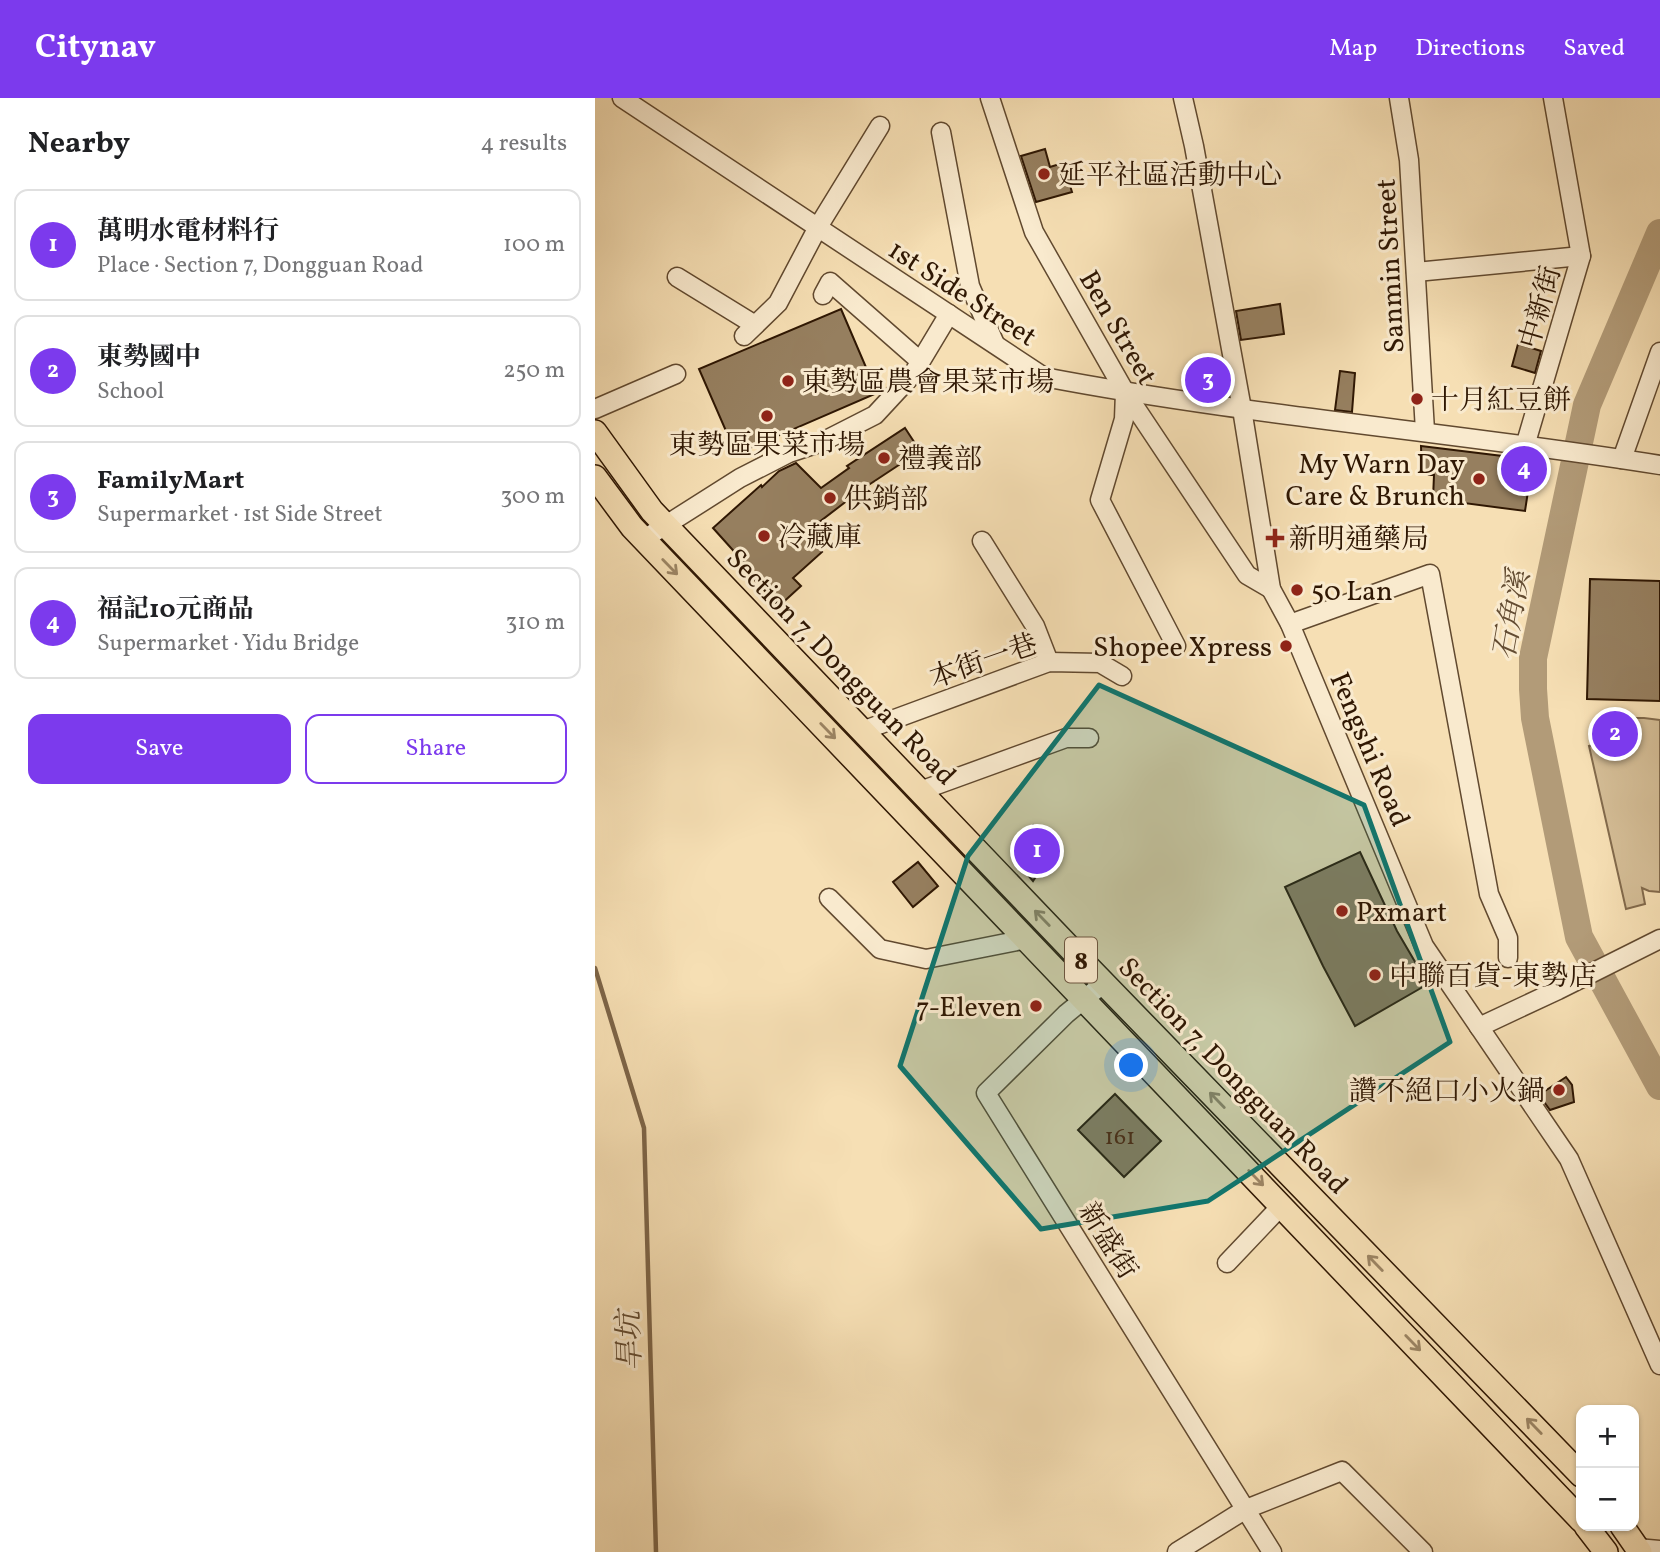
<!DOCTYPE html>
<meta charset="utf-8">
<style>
:root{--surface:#fff;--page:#f6f6f6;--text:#202124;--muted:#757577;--line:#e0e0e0;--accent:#7c3aed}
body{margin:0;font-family:Vollkorn,"Noto Serif TC",serif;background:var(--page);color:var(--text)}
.controls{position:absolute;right:21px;bottom:21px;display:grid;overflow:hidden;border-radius:14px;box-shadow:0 2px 5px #0004}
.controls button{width:63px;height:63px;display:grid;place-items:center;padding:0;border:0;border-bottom:2px solid var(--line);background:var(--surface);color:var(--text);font:35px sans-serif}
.you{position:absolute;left:537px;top:968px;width:24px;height:24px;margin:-18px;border:5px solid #fff;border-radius:50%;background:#1a73e8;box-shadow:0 0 0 10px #1a73e833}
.badge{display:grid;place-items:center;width:46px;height:46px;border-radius:50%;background:var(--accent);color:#fff;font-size:23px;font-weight:700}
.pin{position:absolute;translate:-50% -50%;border:4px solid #fff;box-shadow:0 2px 7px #0006}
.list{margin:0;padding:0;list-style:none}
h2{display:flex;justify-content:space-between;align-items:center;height:91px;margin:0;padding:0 28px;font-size:30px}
h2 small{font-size:23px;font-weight:400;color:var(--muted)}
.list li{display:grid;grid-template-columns:46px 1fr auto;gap:21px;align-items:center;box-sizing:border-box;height:112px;margin:0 14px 14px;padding:0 14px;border:2px solid var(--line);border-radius:14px}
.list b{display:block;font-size:26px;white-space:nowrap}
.list p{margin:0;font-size:23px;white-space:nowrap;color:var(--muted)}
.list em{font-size:23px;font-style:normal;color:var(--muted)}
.actions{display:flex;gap:14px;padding:21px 28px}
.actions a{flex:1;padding:16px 0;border:2px solid var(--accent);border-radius:14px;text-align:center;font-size:24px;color:var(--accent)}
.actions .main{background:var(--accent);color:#fff}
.map{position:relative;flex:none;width:1065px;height:1454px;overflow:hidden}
header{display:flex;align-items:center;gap:42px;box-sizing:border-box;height:98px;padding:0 35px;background:var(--accent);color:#fff}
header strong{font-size:33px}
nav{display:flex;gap:38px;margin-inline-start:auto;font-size:24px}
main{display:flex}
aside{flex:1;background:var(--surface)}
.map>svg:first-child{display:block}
.pitch{fill:#d4bd96;stroke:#826a4c;stroke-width:2}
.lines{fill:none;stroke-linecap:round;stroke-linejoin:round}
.stream{stroke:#7e6649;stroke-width:4.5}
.river{stroke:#b29b78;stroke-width:28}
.building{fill:#967f5f;stroke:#2f1703;stroke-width:2}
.minor-casing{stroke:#61492f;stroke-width:21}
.major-casing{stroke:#2f1703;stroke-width:26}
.minor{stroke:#f9eace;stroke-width:18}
.major{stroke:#f6dfb4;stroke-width:23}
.oneway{stroke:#9c8564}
.marked{fill:#0f766e;fill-opacity:0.2;stroke:#0f766e;stroke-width:5;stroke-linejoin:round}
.poi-dot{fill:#8f2418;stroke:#f9eace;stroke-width:2.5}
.labels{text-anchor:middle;stroke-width:6;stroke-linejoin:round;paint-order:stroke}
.number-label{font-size:24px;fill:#49311a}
.shield{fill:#f9eace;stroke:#6c5640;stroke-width:2}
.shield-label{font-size:26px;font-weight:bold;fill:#2f1703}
.poi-label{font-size:28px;fill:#2f1703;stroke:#f9eace;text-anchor:start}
.street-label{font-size:28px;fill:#2f1703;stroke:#f9eace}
.water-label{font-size:30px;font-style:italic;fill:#634c32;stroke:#f9eace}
</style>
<header>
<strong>Citynav</strong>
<nav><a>Map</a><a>Directions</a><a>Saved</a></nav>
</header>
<main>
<aside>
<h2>Nearby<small>4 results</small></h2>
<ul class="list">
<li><span class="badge">1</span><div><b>萬明水電材料行</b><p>Place · Section 7, Dongguan Road</p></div><em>100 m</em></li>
<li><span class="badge">2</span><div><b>東勢國中</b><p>School</p></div><em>250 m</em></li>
<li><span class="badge">3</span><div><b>FamilyMart</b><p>Supermarket · 1st Side Street</p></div><em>300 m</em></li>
<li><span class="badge">4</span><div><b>福記10元商品</b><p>Supermarket · Yidu Bridge</p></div><em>310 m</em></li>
</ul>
<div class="actions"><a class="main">Save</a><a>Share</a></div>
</aside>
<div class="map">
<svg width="1065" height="1454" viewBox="0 0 1065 1454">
<rect width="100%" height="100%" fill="#f6dfb4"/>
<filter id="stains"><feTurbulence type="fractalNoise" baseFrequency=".00286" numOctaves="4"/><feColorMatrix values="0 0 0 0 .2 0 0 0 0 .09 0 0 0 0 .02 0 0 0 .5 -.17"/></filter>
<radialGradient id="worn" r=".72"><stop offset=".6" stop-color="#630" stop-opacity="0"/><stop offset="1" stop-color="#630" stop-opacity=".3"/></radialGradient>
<polygon class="pitch" points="1040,620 1049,620 1065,622 1065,794 1054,793 1047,790 1050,806 1031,811 994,648 1012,643 1024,629"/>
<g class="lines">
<polyline class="stream" points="0,870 49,1030 61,1454"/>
<polyline class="river" points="1065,135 992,307 938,560 938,591 940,620 984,839 1065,988"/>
</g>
<g class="building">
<polygon points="450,51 455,69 468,65 477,94 441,104 426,58"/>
<polygon points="685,206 689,236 646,242 641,213"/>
<polygon points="246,211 282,295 141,356 104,271"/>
<polygon points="923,246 946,253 940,275 917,268"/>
<polygon points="745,273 760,275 757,314 740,312"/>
<polygon points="310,330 325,353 266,392 210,435 227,454 198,480 206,488 184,508 151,473 154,470 118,430 166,387 167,389 184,373 201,365 226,390 254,370 252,368"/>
<polygon points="826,348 924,360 937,367 930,413 838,401 839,377 827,377"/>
<polygon points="995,481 1065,483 1065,603 992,601"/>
<polygon points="438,727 460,750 438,783 426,769 427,756 418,743"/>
<polygon points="765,754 802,833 833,886 760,928 728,868 690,789"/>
<polygon points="323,764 343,788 318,809 298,784"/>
<polygon points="971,979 977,987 979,1004 955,1012 944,997"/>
<polygon points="520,996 566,1043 529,1079 483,1032"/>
</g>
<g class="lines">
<defs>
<g id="minor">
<path d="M27,0L449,279C653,318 860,334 1065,367"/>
<polyline points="395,0 439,134 530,294 652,477 676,491"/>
<polyline points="588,0 599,48 647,311 676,491 695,526 829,848 974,1061 1065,1267"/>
<polyline points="804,0 814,62 830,333"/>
<polyline points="346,34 375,188 400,246"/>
<polyline points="821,174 986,158"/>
<polyline points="82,179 160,227"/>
<polyline points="228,197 235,184 325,263"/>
<polyline points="149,238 183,205 223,129 285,28"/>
<polyline points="530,294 529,321 505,402 581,548"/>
<polyline points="0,311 81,276"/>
<polyline points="930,348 986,158 958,0"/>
<polyline points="1027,361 1065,254"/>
<polyline points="49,441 145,380 194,355 227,344 280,317 318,276 354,216"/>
<polyline points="387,443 440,528 454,564"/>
<polyline points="695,526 835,476 894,796 913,840 913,860"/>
<polyline points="267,633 454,564 505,565 527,578"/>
<polyline points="325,693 471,640 494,640"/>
<polyline points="234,800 285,851 331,861 432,841"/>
<polyline points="509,885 471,916 391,995 677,1454"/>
<polyline points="884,929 963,892 1065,841"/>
<polyline points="632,1165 687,1107"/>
<polyline points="1042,1450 1065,1452"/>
<polyline points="582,1454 651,1411 747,1373 828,1454"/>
</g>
<g id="major">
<polyline points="0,334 57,413 495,871 986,1377"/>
<polyline points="0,379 37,429 986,1422"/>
<polyline points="991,1428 1011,1454"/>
<polyline points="1027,1428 1045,1454"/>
</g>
</defs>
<use href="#minor" class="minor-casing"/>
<use href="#major" class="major-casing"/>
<use href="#minor" class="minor"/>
<use href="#major" class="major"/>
</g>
<defs><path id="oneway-shaft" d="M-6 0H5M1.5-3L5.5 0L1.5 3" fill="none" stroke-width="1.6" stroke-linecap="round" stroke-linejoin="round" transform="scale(1.75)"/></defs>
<g class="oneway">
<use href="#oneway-shaft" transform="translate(75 469) rotate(46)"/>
<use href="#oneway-shaft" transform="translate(233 633) rotate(46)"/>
<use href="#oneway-shaft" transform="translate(447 820) rotate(-134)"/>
<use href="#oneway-shaft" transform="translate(622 1002) rotate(-134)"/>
<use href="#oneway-shaft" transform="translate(661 1080) rotate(46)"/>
<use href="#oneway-shaft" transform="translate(780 1165) rotate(-134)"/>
<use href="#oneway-shaft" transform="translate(818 1245) rotate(46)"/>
<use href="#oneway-shaft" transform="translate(939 1328) rotate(-134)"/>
</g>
<path class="marked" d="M504,587L769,707L855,944L613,1103L446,1131L305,968L373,758Z"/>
<g class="poi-dot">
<circle cx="449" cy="76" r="7"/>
<circle cx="193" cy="283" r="7"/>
<circle cx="822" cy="301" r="7"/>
<circle cx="172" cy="318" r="7"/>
<circle cx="289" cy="360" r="7"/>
<circle cx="884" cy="381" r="7"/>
<circle cx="235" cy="400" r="7"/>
<circle cx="169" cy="438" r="7"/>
<path d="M676.5 429.5h7v7h7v7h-7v7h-7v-7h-7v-7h7z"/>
<circle cx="702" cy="492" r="7"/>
<circle cx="691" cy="548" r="7"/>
<circle cx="747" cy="813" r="7"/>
<circle cx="780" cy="877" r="7"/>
<circle cx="441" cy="908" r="7"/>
<circle cx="964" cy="992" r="7"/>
</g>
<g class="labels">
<g class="number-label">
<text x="525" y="1046">161</text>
</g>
<rect class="shield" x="470" y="839.5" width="32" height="45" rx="5"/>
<g class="shield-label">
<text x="486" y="871">8</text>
</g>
<g class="poi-label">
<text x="463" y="86">延平社區活動中心</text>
<text x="207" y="293">東勢區農會果菜市場</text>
<text x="836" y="311">十月紅豆餅</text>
<text x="172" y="356" text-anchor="middle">東勢區果菜市場</text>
<text x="303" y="370">禮義部</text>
<text x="870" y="375" text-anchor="end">My Warn Day<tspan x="870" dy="32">Care &amp; Brunch</tspan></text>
<text x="249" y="410">供銷部</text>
<text x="183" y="448">冷藏庫</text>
<text x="694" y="450">新明通藥局</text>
<text x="716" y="502">50 Lan</text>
<text x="677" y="558" text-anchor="end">Shopee Xpress</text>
<text x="761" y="823">Pxmart</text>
<text x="794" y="887">中聯百貨-東勢店</text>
<text x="427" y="918" text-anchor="end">7-Eleven</text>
<text x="950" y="1002" text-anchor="end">讚不絕口小火鍋</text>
</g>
<g class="street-label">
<text transform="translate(794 168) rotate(-93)" y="10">Sanmin Street</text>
<text transform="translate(368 194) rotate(33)" y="10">1st Side Street</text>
<text transform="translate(944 209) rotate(-74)" y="10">中新街</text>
<text transform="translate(524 229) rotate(60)" y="10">Ben Street</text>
<text transform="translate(388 562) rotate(-19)" y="10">本街一巷</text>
<text transform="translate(247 568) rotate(46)" y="10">Section 7, Dongguan Road</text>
<text transform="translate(776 651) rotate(67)" y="10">Fengshi Road</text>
<text transform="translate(639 977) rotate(46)" y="10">Section 7, Dongguan Road</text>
<text transform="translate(514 1142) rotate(58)" y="10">新盛街</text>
</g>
<g class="water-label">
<text transform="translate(916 517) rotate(-80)" y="10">石角溪</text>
<text transform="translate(34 1243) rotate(-92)" y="10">旱坑</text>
</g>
</g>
<rect width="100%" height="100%" filter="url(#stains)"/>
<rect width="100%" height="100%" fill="url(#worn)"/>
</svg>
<div class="controls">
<button>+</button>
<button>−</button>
</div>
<div class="you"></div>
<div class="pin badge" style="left:442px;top:753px">1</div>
<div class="pin badge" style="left:1020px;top:636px">2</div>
<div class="pin badge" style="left:613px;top:282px">3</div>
<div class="pin badge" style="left:929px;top:371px">4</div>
</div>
</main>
